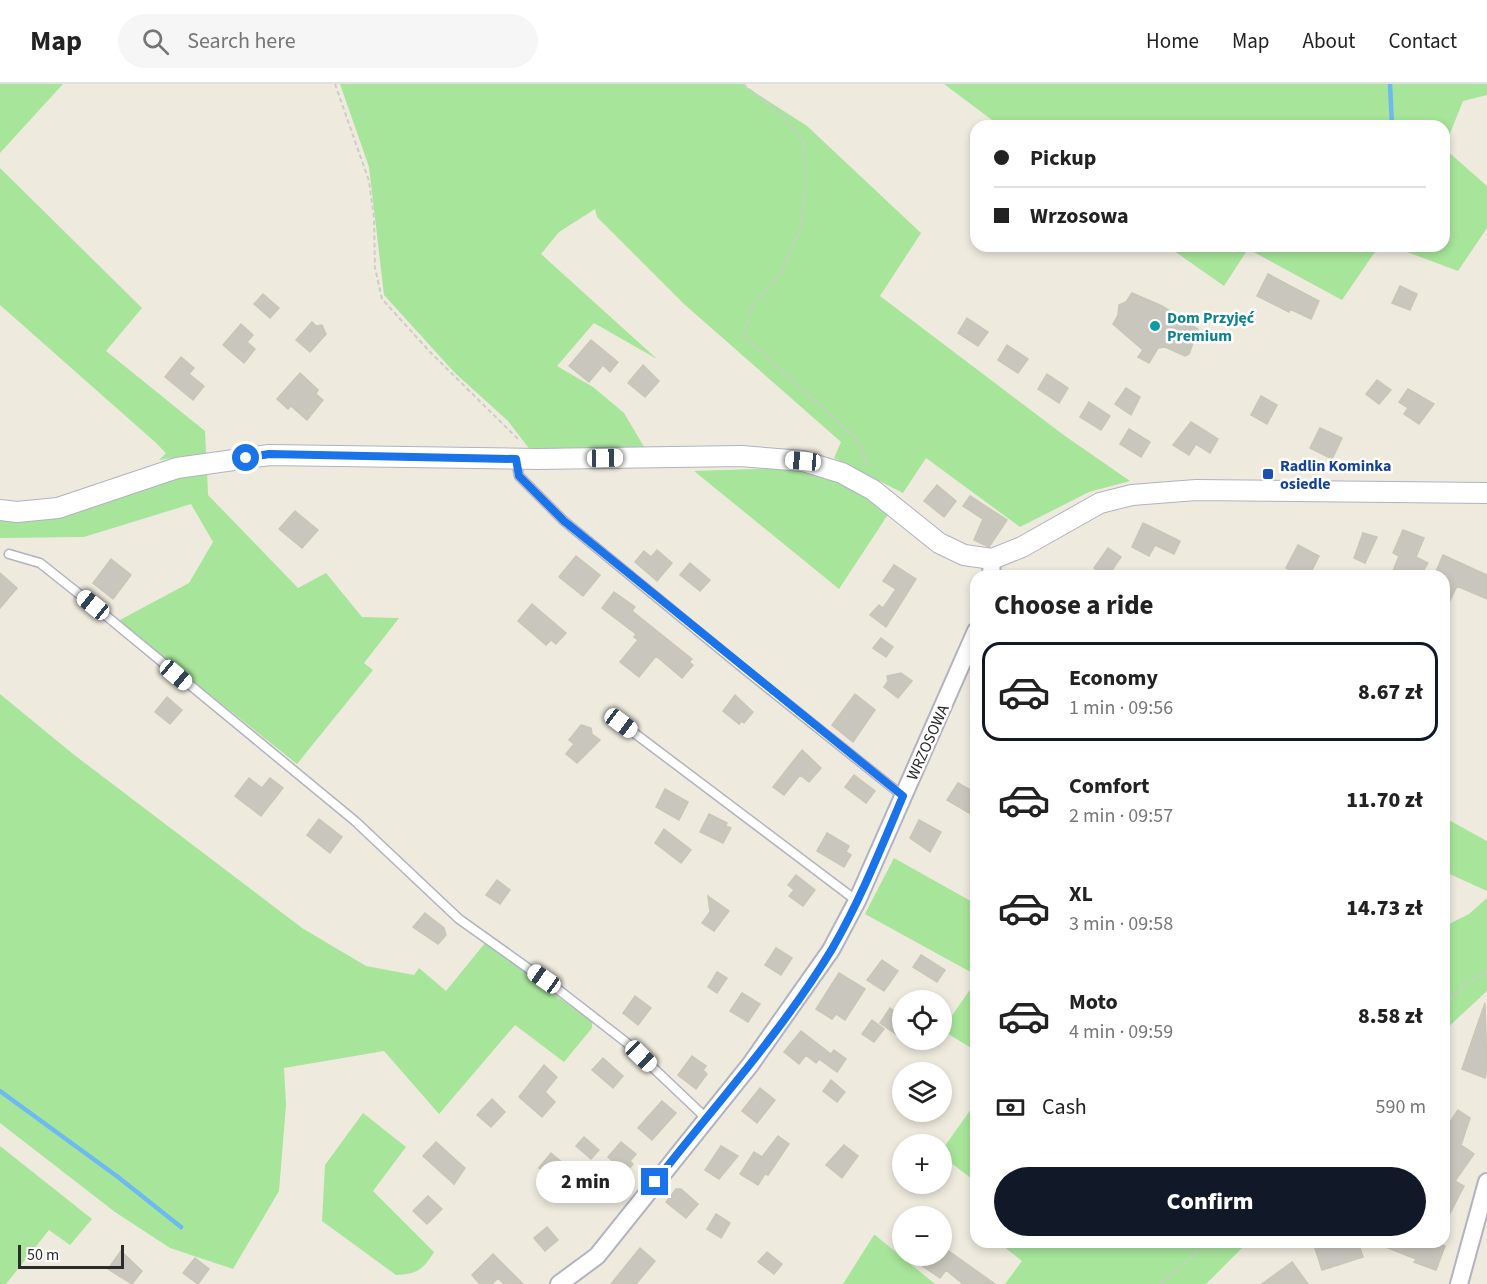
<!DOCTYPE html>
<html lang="en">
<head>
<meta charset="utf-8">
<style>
	:root { --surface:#fff; --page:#f6f6f6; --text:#222; --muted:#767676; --line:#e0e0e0; --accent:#111827 }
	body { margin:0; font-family:"Source Sans 3",sans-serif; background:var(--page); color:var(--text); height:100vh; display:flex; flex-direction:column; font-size:22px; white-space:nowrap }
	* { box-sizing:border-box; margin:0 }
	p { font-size:20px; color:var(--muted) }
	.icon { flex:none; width:33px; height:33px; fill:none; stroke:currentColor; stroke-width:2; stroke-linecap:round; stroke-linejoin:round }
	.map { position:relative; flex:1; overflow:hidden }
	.details { position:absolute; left:970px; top:486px; width:480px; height:678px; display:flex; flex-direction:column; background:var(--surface); border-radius:18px; box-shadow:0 3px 9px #0003 }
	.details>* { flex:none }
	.top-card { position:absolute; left:970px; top:36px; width:480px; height:132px; border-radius:18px; box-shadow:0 3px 9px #0003; display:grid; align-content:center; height:132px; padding:0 24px; background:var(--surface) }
	.buttons { position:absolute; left:892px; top:906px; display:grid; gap:12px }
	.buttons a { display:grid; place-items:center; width:60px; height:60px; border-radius:50%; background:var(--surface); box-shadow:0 3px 9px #0003; font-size:30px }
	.scale { position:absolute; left:18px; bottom:15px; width:106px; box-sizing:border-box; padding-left:6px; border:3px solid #2c2c2c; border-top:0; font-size:16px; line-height:21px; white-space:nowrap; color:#2c2c2c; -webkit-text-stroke:4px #fff; paint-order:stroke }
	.end { position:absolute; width:27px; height:27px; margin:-14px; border:8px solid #1a73e8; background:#fff; box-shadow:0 0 0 3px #fff }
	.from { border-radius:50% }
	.bubble { position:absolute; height:42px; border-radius:21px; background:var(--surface); box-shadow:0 3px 9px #0003; font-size:20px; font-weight:800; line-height:42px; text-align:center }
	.car { position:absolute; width:18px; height:36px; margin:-18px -9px; border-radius:8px; box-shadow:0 0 4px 2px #0007; background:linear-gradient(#fff 24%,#345 0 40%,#fff 0 76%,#345 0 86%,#fff 0) }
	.top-card b { display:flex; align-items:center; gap:21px; height:57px; font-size:22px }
	.top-card b+b { border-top:2px solid var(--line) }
	.top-card i { width:15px; height:15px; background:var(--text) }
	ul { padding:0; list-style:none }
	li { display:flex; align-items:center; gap:18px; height:99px; margin:0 12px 9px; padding:0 12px; border:3px solid transparent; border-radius:18px }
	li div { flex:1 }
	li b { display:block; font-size:22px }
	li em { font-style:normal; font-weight:800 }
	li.current { border-color:var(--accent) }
	li>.icon { width:54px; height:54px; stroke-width:1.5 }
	h2 { padding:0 24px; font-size:27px; line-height:72px }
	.pay { display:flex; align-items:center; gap:15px; height:66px; padding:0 24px; font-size:22px }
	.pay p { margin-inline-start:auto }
	.button { display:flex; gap:12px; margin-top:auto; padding:12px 24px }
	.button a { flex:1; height:69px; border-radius:36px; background:var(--accent); color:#fff; font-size:24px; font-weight:800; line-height:69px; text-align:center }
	header { display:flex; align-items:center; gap:36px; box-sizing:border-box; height:84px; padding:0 30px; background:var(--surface); border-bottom:2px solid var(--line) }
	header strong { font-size:28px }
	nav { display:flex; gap:33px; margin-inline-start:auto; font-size:21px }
	.search { width:420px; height:54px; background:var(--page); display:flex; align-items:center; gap:15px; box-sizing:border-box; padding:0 21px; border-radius:33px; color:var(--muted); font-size:22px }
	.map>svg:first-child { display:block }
</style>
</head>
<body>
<header>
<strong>Map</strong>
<div class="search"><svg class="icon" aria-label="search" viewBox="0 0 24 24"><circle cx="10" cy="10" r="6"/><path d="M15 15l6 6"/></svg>Search here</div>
<nav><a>Home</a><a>Map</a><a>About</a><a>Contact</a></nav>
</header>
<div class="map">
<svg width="1487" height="1200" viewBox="0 0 1487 1200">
	<rect width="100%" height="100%" fill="#eeeade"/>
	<path fill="#a7e59a" d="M0,0H63L0,69Z
		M340,0H742L807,42L921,149L880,212L1065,352L1130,397L1089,408L1020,443L926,374L903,409L834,374L841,358L684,220L597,133L595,125L559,148L541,170L657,275L594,239L557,282L593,303L624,329L650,373L537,375L508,337L455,289L384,211L369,83Z
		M944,0H1487V11L1463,17L1445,62L1444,42H1000Z
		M1445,65L1487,102V144L1458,187L1391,162H1444Z
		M0,84L142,224L106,267L205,347L206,369L159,376L166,369L155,358L0,221Z
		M1167,162H1379L1342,216L1248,165L1224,202Z
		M788,384L843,397L889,429L839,505L694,387Z
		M207,385L208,411L298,504L326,489L362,533L399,534L364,579L373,586L297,680L118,537L189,499L213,458L191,420L84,453L0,454V433C66,446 111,410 170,392C182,388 195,387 207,385Z
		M0,610L73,670L302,844L366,882L414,891L419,884L446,907L485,859L592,938V944L564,978L515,941L439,1030L384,967L284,984L286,1021L279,1107L233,1185L170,1164L115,1128L0,1039Z
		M1445,734L1487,757V807L1445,788Z
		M894,774L976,820V891L865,830Z
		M1487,814V907L1445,946V842L1469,830Z
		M976,897V967L942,946Z
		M976,1018V1098L942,1072V1066Z
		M363,1029L406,1063L373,1107L434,1168C423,1186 417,1190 396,1191L322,1137L325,1081Z
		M0,1062L92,1135L70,1161L49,1146L6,1200H0Z
		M874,1151H875L935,1200H843Z
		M998,1158H1248L1206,1200H1005L1022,1177Z"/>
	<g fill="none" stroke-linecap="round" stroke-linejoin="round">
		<path stroke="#6fb9f1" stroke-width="4.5" d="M1390,0L1392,42
			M0,1007L118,1093L181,1143"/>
	</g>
	<path fill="#c9c6bd" stroke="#c9c6b7" stroke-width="1.5" d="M1268,190L1319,217L1311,235L1290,225L1289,228L1257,212Z
		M1400,202L1417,210L1410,226L1392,219Z
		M1132,209L1162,222L1198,245L1189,270L1185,272L1165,263L1158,264L1149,279L1138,273L1143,266L1113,240L1118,231L1119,221L1126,218Z
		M263,210L279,224L270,234L254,220Z
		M967,234L988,248L978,262L958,249Z
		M312,238L316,242L322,241L326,250L310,268L296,256Z
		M241,240L253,251L247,258L255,265L244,279L223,261Z
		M591,256L618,278L610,288L603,281L589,298L569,282Z
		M1007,261L1028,275L1018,289L998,276Z
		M181,273L194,284L189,290L204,302L193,316L165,293Z
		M643,281L659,297L645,313L628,299Z
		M300,289L318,306L316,310L323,316L307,336L291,322L288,325L277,315Z
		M1047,290L1068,304L1059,319L1038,305Z
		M1377,296L1391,306L1379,320L1366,310Z
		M1126,304L1140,313L1131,331L1115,320Z
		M1408,305L1434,320L1419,340L1404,330L1408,324L1399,318Z
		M1261,312L1277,321L1267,340L1251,331Z
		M1089,318L1110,332L1101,346L1080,333Z
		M1191,338L1218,355L1210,369L1196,360L1189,371L1173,361Z
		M1320,344L1342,354L1332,375L1310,364Z
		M1129,345L1150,358L1141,373L1120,360Z
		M937,401L956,417L944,433L924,417Z
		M970,412L1007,436L989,463L974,456L983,435L963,422Z
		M295,427L318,446L302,464L279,445Z
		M1143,439L1180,457L1174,470L1155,461L1149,472L1132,463Z
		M1403,446L1424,454L1416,473L1428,479L1420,492H1391L1399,472L1393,469Z
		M1363,449L1377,453L1365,479L1354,474Z
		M1298,461L1319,472L1309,492H1302L1286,484Z
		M1108,464L1121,473L1108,492H1105L1094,484Z
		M657,466L672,479L657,497L635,478L644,467L651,473Z
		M1443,471L1487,491V515L1457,502L1444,529V492H1434Z
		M576,472L600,491L583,512L559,493Z
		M111,475L131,491L113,515L93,499Z
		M690,479L710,496L700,507L680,491Z
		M894,481L916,495L886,543L870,531L879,521L883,524L896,505L883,497Z
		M0,489L17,504L0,524Z
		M614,508L635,523L632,527L692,575L689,578L693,581L682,594L656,572L639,593L620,578L638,556L634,553L636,550L602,524Z
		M532,520L566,549L556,560L551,556L546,561L518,537Z
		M881,554L893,563L886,573L873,564Z
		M901,589L912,597L898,614L884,603L888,597L887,592Z
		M855,610L875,626L853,658L832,641Z
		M735,611L753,628L744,639L742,637L739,640L723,627Z
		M167,613L182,626L170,640L155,628Z
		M581,641L591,644L592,650L600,656L577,679L566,670L574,660L569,656Z
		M802,666L821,684L809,698L800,691L784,711L773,703Z
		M854,691L875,707L866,719L845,703Z
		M249,694L262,704L270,694L283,704L261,732L235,712Z
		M958,699L974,708L976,716L969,729L947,716Z
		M665,705L688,718L679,736L656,723Z
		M709,730L727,739L726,742L731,744L723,759L700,748Z
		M319,735L342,753L330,769L307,751Z
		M919,736L941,748L930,768L910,754Z
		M664,745L691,766L681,779L655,759Z
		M827,749L849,762L846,768L851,771L844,783L817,767Z
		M796,791L815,806L803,822L789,812L794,806L788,801Z
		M497,796L510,806L500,820L486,811Z
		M708,812L729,827L714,847L702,839L710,828Z
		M425,829L444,844L446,851L438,860L413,843Z
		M776,864L792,874L781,891L765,881Z
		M921,871L945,886L937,898L913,883Z
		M882,876L898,887L884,907L867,896Z
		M717,888L727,894L717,909L708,903Z
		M839,889L865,905L845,936L836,930L832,935L816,925Z
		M742,909L760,920L748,938L730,927Z
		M635,912L651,924L638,941L623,929Z
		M1485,919L1487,987L1485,994L1462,985Z
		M890,924L903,934V955L880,939Z
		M872,936L884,945L874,958L862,950Z
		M801,947L831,970L834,966L846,975L837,988L819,975L816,979L806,971L799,980L784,968Z
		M692,972L706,982L703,986L707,990L696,1005L678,991Z
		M603,974L623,992L613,1004L592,986Z
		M544,981L557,993L545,1008L555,1018L542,1033L519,1013Z
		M831,996L845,1008L837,1018L823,1007Z
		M760,1004L775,1016L757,1039L742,1027Z
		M492,1015L505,1028L491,1043L477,1031Z
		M662,1017L676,1029L652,1056L638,1044Z
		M1458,1026L1470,1034L1461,1061L1474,1070L1455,1097L1464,1102L1444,1141V1047Z
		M778,1052L789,1060L768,1091L765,1090L758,1101L740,1090L754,1068L762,1073Z
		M584,1053L599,1066L591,1075L576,1062Z
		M436,1058L465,1084L454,1100L423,1072Z
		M621,1058L636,1070L630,1077L633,1080L626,1088L608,1073Z
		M844,1061L858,1072L842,1094L826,1081Z
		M721,1062L738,1072L719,1095L705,1086Z
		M551,1069L570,1085L562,1095L559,1092L555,1097L539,1084Z
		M676,1105H681L698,1120L686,1134L666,1118Z
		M428,1112L442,1125L427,1140L413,1127Z
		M716,1130L730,1139L721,1154L707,1145Z
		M547,1143L558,1156L545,1167L534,1154Z
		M1313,1158H1358L1363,1173L1322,1186Z
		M1373,1158H1435L1445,1162L1436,1186L1414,1178L1416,1175Z
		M640,1164L655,1177L636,1200H611Z
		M942,1164L947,1166L995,1200H963L946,1186L940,1194L908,1172H942Z
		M121,1167L142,1187L132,1200L108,1185Z
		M767,1168L782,1180L774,1190L758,1178Z
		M493,1170L523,1200H504L498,1194L492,1200H480L472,1191Z
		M195,1174L209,1185L198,1200L183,1189Z
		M1292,1178L1308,1200H1262Z"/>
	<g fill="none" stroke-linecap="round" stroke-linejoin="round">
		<g stroke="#b2b2c0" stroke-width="11">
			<path id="service" d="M516,375L519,392L564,437L744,585L903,712
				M9,470L40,479L93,521L355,737L459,835L560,907L627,959L707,1035
				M621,639L857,817"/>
		</g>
		<g stroke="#b2b2c0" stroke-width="20">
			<path id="minor" d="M991,492L992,475
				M559,1200L597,1172L750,981L831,866L857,817L976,547
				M1459,1200L1487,1098"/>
		</g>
		<g stroke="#b2b2c0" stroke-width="22">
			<path id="tertiary" d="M0,426L17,428L58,424L177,384L269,371L537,375L741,372L803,377L842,389L873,406L939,459L964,471L992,475L1022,463L1100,419L1132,411L1196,406L1487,409"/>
		</g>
		<path stroke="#ccc" stroke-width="2" stroke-dasharray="4.5 3" stroke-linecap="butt" d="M335,0L369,97L374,134L375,184L382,215L430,268L520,357
			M743,0L782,32L804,57L806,100L800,147L782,187L752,223L743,251L858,356L869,385
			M1444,922L1465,900L1487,888
			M1161,1200L1208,1158"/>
		<use href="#service" stroke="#fff" stroke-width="8"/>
		<use href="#minor" stroke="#fff" stroke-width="16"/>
		<use href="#tertiary" stroke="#fff" stroke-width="20"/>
	</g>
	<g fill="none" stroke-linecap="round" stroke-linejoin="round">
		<path stroke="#1a73e8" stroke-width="8" d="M246,374L269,370L516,375L519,392L564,437L903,712C881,764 860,817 832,865C782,948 715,1021 655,1098"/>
	</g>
	<circle fill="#0f9aa8" stroke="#fff" stroke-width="2" cx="1155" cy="242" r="6"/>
	<rect fill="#1a4fb4" stroke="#fff" stroke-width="2" x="1262" y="384" width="12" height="12" rx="3"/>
	<g text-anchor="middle" stroke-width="5" stroke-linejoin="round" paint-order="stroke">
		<g font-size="16" font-weight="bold" fill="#0d838f" stroke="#fff" text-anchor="start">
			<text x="1167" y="239">Dom Przyjęć<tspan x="1167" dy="18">Premium</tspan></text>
		</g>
		<g font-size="16" font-weight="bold" fill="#164399" stroke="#fff" text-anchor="start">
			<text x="1280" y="387">Radlin Kominka<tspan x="1280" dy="18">osiedle</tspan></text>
		</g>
		<g font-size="16" fill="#2c2c2c" stroke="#fff">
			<text transform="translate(927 658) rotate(-66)" y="6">WRZOSOWA</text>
		</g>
	</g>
</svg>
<div class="buttons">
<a><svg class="icon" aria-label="locate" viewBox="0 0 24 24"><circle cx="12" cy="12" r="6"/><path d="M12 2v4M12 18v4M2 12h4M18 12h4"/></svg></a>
<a><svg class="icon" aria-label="layers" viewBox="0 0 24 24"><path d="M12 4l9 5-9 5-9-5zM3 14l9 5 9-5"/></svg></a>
<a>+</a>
<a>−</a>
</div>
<div class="scale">50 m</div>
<i class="end from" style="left:246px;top:374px"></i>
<i class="end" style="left:655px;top:1098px"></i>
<div class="bubble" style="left:536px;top:1077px;width:99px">2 min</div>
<i class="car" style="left:605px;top:374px;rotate:89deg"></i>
<i class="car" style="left:803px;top:377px;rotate:275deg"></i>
<i class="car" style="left:93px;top:521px;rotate:309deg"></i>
<i class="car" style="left:176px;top:591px;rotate:130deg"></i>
<i class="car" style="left:621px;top:639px;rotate:127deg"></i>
<i class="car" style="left:544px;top:895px;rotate:305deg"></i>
<i class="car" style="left:641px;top:972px;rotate:134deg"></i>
<div class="top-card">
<b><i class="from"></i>Pickup</b>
<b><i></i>Wrzosowa</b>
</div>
<section class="details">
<h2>Choose a ride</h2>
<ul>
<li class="current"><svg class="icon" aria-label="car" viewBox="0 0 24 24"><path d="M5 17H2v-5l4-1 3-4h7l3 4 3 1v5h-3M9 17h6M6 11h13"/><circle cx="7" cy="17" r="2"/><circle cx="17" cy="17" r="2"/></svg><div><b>Economy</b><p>1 min · 09:56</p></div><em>8.67 zł</em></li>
<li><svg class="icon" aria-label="car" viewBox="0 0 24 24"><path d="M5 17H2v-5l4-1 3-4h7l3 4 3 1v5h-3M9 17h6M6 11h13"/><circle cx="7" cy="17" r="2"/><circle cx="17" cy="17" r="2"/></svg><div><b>Comfort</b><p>2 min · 09:57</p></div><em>11.70 zł</em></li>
<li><svg class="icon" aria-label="car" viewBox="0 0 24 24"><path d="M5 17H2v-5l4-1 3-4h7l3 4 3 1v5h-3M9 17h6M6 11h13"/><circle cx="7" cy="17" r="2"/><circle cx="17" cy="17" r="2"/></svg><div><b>XL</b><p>3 min · 09:58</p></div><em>14.73 zł</em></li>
<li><svg class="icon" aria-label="car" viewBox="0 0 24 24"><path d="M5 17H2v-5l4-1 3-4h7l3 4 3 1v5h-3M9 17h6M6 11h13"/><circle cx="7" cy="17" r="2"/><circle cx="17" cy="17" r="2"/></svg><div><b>Moto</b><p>4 min · 09:59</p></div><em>8.58 zł</em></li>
</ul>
<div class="pay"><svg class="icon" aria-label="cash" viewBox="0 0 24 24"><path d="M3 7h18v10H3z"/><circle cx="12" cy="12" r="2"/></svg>Cash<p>590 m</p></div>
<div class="button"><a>Confirm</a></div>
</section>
</div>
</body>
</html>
